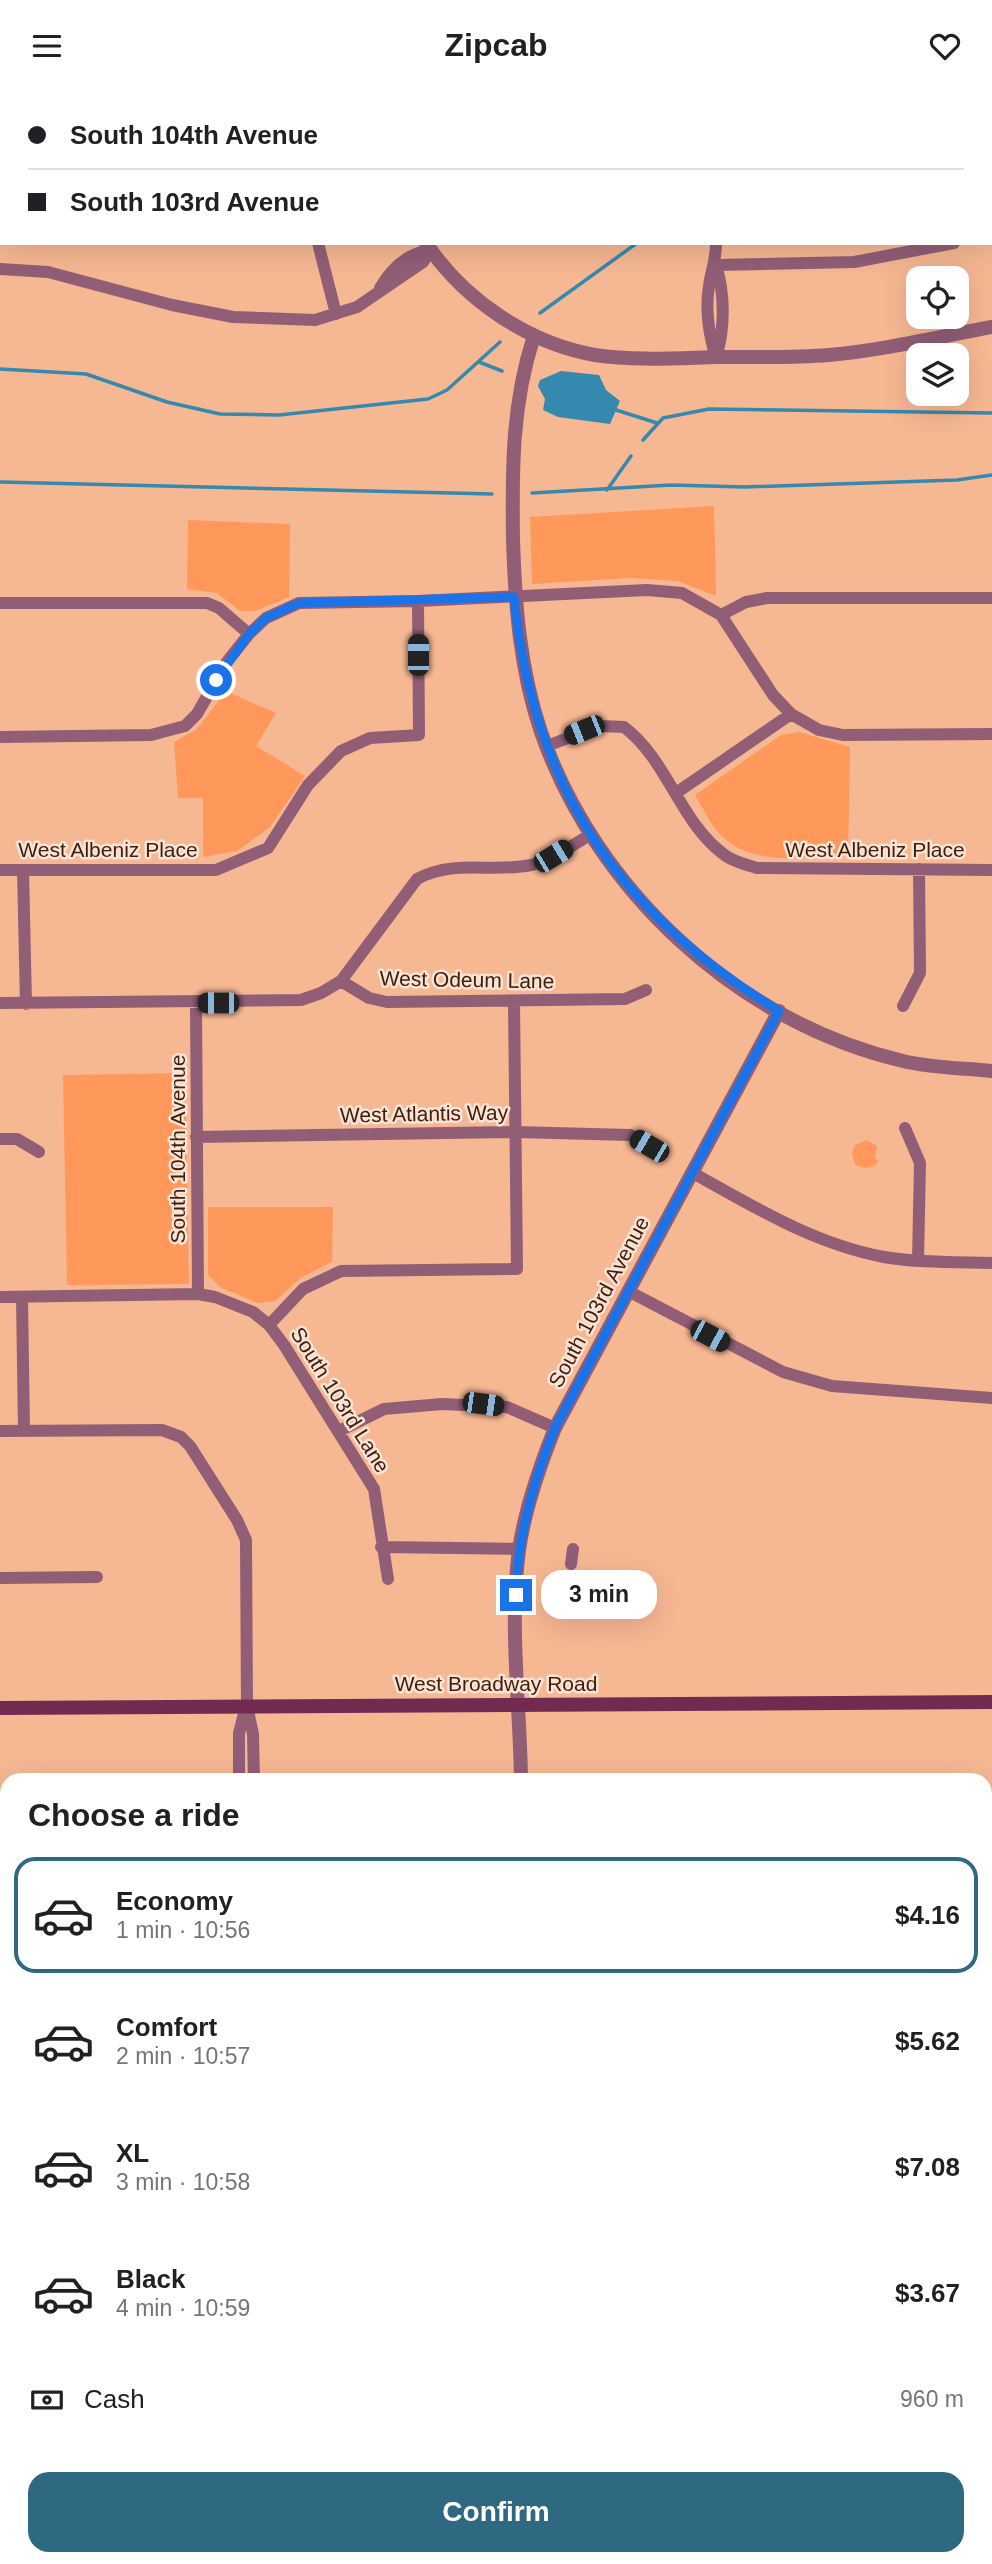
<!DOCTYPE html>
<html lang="en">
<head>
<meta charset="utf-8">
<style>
	:root { --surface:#fff; --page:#f6f6f6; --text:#202124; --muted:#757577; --line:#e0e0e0; --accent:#2f6881 }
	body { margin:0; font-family:Helvetica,sans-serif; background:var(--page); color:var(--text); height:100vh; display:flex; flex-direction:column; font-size:26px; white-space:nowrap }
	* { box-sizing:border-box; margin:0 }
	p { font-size:23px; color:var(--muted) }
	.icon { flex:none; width:38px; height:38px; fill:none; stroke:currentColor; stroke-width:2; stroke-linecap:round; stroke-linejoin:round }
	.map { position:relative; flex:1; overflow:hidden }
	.side { position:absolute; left:0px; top:1682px; width:992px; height:793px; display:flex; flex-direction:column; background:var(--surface); border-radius:21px 21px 0 0; box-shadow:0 7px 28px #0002 }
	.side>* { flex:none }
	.top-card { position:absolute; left:0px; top:0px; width:992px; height:154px; box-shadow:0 7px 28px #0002; display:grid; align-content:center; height:154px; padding:0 28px; background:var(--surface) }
	.buttons { position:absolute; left:906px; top:175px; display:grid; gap:14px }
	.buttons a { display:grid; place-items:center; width:63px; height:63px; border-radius:14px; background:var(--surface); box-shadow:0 7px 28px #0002; font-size:35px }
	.end { position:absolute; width:32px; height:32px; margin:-16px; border:9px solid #1a73e8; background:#fff; box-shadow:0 0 0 4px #fff }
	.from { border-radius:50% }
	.bubble { position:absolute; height:49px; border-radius:21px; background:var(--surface); box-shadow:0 7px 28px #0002; font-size:23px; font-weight:800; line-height:49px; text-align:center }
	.car { position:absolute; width:21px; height:42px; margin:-21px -10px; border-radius:9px; box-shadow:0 0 5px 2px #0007; background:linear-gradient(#222 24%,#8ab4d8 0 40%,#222 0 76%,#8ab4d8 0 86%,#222 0) }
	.top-card b { display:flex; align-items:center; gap:24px; height:66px; font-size:26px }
	.top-card b+b { border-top:2px solid var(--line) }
	.top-card i { width:18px; height:18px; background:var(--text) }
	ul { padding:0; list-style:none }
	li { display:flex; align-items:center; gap:21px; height:116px; margin:0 14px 10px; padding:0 14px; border:4px solid transparent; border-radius:21px }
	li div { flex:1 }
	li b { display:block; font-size:26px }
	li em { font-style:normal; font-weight:800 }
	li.current { border-color:var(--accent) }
	li>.icon { width:63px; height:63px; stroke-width:1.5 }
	h2 { padding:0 28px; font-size:32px; line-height:84px }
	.pay { display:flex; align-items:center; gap:18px; height:77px; padding:0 28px; font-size:26px }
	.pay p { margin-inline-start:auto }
	.cta { display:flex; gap:14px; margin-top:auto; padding:14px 28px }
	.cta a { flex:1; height:80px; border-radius:21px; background:var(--accent); color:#fff; font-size:28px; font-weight:800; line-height:80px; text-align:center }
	header { display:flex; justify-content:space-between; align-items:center; height:91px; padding:0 28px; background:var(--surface); font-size:32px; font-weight:800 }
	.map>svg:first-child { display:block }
</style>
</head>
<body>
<header><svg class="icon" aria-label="menu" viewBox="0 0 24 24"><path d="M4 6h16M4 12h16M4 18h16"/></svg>Zipcab<svg class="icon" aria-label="heart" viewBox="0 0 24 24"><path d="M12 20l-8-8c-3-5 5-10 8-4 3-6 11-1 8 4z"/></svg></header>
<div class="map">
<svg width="992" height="2473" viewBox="0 0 992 2473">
	<rect width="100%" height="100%" fill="#f6b793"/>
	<path fill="#fba676" d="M985,2434H992V2473H541V2468H985Z"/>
	<path fill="#ff985a" d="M714,415L716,505L678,490L629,487L532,493L530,426Z
		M188,429L290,433L289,506L255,520H240L217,502L187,498Z
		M226,600L276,622L256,655L305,685L270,736L237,760L203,766V707H178L174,651L197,638Z
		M799,641L850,656L848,765C806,766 749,777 718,741C709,731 702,716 695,704L781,644Z
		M185,982L189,1193L67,1194L63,984Z
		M867,1049L877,1055L875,1068L879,1069C874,1078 864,1079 855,1073L852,1063L855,1054Z
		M208,1116H333L332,1171L302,1186L275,1210L257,1212L220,1196L208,1184Z
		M985,2456H992V2473H908L909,2468H985Z"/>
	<path fill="#3589ae" d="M561,280L599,284L606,299L620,310L610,333L558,326L543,319L545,308L538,295L540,289Z"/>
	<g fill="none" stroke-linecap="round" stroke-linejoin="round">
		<path stroke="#3589ae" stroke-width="3.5" d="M693,2L694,0
			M540,222L637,152
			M479,271L502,280
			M0,278L86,283L167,311L220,323L279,324L428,308L447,299L500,251
			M613,318L657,332
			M643,349L663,327L709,318L992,322
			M0,391L492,403
			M607,399L631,365
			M532,402L671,394L745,396L957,389L992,384"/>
		<path stroke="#915e76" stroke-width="12" d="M129,2L130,0
			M990,5H992
			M0,37H2
			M990,146L992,145
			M318,152L336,223
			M716,152C716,170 711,180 709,195C705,218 709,245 716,266
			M716,174L854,171L954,152
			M716,175C725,202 725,239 716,266
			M0,178L48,181L172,214L233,226L315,229L357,216L423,171L431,159
			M380,197C391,178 408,162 431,159
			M0,512H207L219,517L249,543
			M721,524L746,511L767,507H992
			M0,646L151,644L185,635L197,623L226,572L249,543L266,527L299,512L418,510L647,499L682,502L721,524L773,604L791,623L819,639L843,644L992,643
			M547,655L599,635L624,636C668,669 681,734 726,765C735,771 747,774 757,777L992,779
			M676,702L791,623
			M0,779H216L268,757L308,694L341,660L370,647L419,644L418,510
			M23,779L26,913
			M341,890L369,907L387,911L625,908L646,899
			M0,912L301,909L321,902L341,890L417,788C454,768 491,782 531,774C552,770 572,754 590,744
			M196,912L198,1203
			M903,915L920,882L919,778
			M905,1037L920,1072L918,1169
			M196,1046L515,1041L630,1044L649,1055
			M0,1048H17L39,1061
			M693,1082C754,1116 814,1153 884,1166C919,1172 957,1171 992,1172
			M628,1200L783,1281L832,1295L992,1307
			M0,1206L198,1203L215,1206L253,1221L269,1234L284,1254L374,1398L388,1488
			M22,1206L24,1340
			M269,1234L303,1198L341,1180L517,1178L514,911
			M0,1340L162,1339L181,1346L190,1355L237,1429L246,1449L247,1615L253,1643L254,1689
			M339,1340L384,1318L442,1313L507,1316L555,1337
			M381,1456L519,1458
			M571,1473L573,1458
			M0,1487L97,1486
			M239,1689V1642L246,1615
			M985,1712H992
			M985,1843H992
			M985,1976H992
			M985,2105H992
			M985,2237H992
			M985,2369H992
			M0,2389H7
			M15,2468V2473
			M152,2468V2473
			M429,2473V2468"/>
		<path stroke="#915e76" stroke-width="14" d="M383,2V0
			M426,152C464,209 528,252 595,264C636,270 677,267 718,266C755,266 792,267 829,264C884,259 938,246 992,236
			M534,245C512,312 512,377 513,448C515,514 520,579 541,641C596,800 739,932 903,970C931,977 963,977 992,980
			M521,1689C520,1613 509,1535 519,1459C525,1417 539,1377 555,1337L779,920
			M530,2468V2473"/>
		<path stroke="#712a50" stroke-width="14" d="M0,1617L992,1611"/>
	</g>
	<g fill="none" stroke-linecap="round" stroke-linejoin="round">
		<path stroke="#1a73e8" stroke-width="9" d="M216,589L249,543L266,527L299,512L514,506C533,694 617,822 779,920L555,1337C533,1391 517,1446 516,1504"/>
	</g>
	<g text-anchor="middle" stroke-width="5" stroke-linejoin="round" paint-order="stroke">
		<g font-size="21" fill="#3d1f0d" stroke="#fae2d4">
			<text x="108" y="766">West Albeniz Place</text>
			<text x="875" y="766">West Albeniz Place</text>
			<text transform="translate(467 889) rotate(1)" y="7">West Odeum Lane</text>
			<text transform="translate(424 1023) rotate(-1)" y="7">West Atlantis Way</text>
			<text transform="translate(178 1058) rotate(-90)" y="7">South 104th Avenue</text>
			<text transform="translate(599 1211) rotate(-62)" y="7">South 103rd Avenue</text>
			<text transform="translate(340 1309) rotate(58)" y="7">South 103rd Lane</text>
			<text x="496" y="1600">West Broadway Road</text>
		</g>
	</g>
</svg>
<div class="buttons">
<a><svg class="icon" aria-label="locate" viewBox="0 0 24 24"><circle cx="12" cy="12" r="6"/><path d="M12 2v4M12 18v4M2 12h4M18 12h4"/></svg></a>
<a><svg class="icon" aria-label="layers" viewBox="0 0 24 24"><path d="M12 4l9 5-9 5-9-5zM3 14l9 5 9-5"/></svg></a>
</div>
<i class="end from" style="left:216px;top:589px"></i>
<i class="end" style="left:516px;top:1504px"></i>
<div class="bubble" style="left:541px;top:1479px;width:116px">3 min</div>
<i class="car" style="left:418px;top:564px;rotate:0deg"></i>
<i class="car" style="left:584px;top:639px;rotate:248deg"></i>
<i class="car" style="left:553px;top:765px;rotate:59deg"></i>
<i class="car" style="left:218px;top:912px;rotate:270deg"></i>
<i class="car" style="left:649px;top:1055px;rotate:300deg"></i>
<i class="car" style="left:710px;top:1245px;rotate:118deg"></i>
<i class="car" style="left:483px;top:1313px;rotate:98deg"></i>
<div class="top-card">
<b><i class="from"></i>South 104th Avenue</b>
<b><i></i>South 103rd Avenue</b>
</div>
<section class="side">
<h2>Choose a ride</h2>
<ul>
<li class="current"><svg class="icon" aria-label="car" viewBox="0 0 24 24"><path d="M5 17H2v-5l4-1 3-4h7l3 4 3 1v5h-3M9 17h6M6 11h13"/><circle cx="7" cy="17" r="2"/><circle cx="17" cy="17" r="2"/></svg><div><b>Economy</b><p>1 min · 10:56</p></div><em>$4.16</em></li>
<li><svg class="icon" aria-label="car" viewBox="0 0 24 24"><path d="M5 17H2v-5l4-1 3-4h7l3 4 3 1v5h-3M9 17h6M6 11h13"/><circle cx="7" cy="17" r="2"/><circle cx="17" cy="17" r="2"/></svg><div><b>Comfort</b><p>2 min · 10:57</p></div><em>$5.62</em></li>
<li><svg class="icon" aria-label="car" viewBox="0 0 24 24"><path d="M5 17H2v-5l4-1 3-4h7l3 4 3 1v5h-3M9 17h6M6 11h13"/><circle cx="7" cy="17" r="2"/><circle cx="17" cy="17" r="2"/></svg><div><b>XL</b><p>3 min · 10:58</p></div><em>$7.08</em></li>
<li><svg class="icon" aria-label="car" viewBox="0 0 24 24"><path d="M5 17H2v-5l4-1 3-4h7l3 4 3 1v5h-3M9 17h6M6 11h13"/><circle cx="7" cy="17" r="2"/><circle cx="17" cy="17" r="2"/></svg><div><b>Black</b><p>4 min · 10:59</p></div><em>$3.67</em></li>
</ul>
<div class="pay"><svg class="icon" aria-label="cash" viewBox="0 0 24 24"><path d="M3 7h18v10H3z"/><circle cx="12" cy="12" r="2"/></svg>Cash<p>960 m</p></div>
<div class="cta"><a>Confirm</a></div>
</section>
</div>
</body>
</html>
